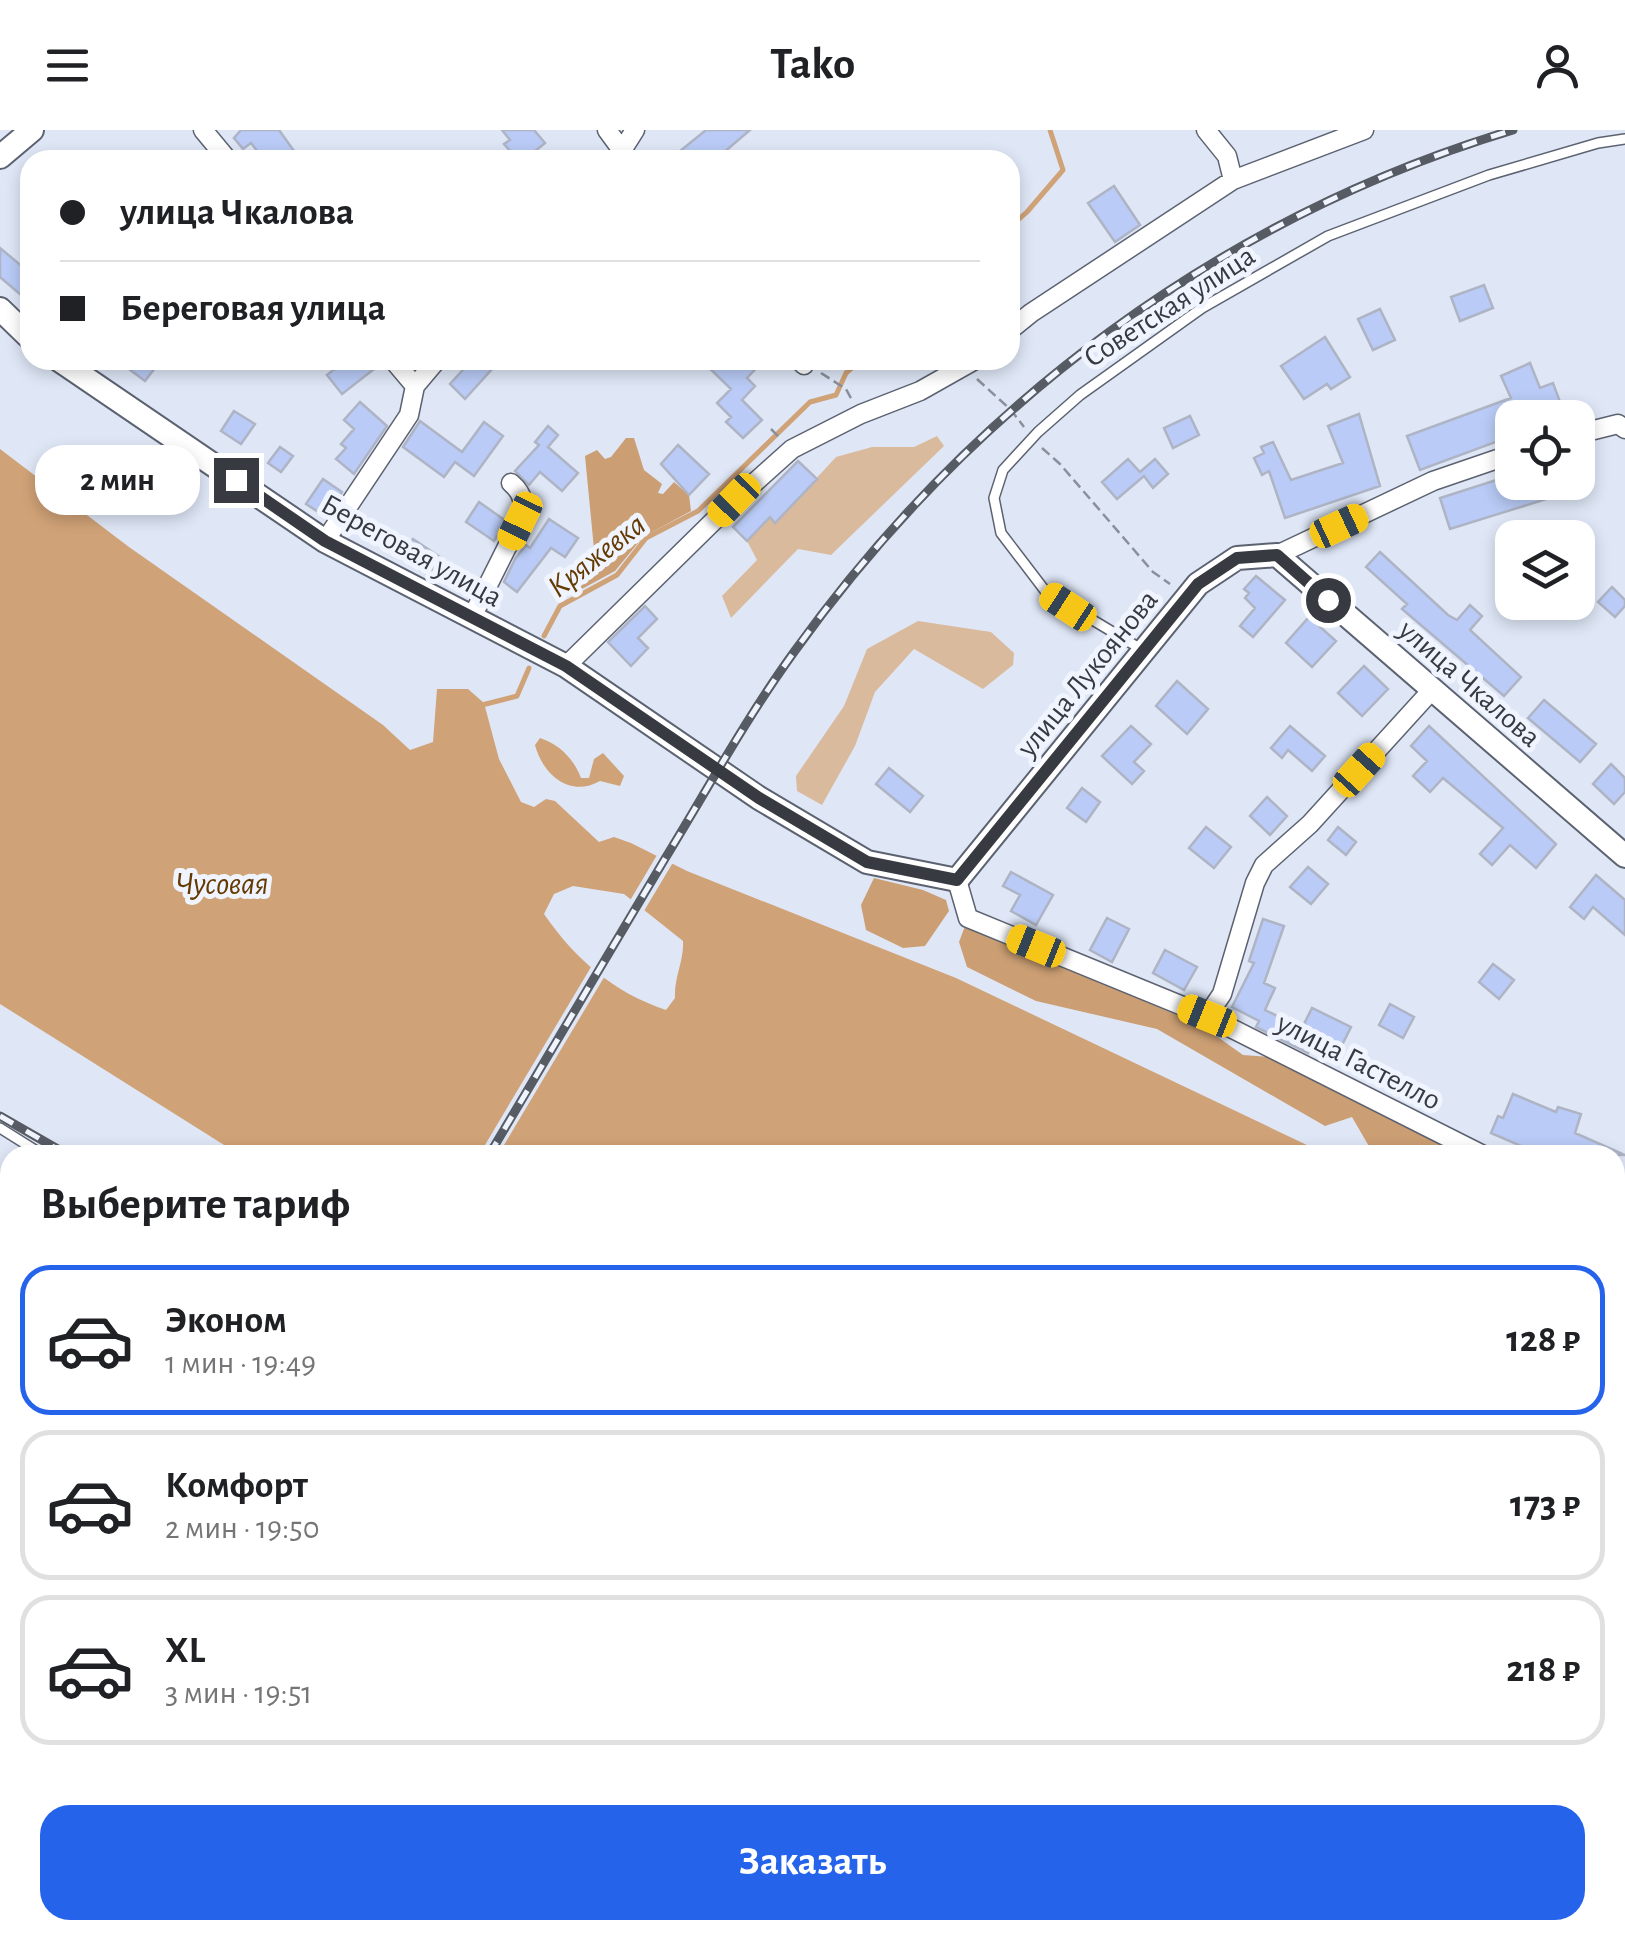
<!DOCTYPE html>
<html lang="ru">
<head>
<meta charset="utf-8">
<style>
	:root { --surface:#fff; --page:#f6f6f6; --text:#202124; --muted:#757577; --line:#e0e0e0; --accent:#2563eb }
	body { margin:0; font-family:"Alegreya Sans",sans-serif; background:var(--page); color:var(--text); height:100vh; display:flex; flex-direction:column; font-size:38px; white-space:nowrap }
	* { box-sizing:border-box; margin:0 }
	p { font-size:32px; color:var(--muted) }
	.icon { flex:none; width:55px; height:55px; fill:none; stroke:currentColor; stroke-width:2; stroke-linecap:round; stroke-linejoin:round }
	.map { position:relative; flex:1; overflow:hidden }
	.details { position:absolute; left:0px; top:1015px; width:1625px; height:795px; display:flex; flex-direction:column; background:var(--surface); border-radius:30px 30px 0 0; box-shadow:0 5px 15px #0003 }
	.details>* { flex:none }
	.banner { position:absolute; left:20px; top:20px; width:1000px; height:220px; border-radius:30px; box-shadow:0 5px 15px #0003; display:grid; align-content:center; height:220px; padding:0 40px; background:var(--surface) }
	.buttons { position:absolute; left:1495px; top:270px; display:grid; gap:20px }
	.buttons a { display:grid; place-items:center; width:100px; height:100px; border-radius:20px; background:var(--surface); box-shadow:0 5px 15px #0003; font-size:50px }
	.end { position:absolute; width:45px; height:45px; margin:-22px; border:12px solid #373a41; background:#fff; box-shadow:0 0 0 5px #fff }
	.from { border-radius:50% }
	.bubble { position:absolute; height:70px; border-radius:30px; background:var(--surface); box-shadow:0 5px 15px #0003; font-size:32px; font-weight:700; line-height:70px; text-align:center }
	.car { position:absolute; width:30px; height:60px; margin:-30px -15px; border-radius:12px; box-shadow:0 0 8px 2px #0007; background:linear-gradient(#f5c518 24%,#345 0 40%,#f5c518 0 76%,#345 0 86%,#f5c518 0) }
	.banner b { display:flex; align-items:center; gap:35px; height:95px; font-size:38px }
	.banner b+b { border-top:2px solid var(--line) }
	.banner i { width:25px; height:25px; background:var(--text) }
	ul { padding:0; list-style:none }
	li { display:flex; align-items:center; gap:30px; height:150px; margin:0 20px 15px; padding:0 20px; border:5px solid var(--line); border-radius:30px }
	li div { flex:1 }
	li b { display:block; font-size:38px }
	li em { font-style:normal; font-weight:700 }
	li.selected { border-color:var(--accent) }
	li>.icon { width:90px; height:90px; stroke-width:1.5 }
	h2 { padding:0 40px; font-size:45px; line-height:120px }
	.cta { display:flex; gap:20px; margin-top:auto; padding:20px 40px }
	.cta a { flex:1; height:115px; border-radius:30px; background:var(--accent); color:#fff; font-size:40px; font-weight:700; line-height:115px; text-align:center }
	header { display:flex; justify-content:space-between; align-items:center; height:130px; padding:0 40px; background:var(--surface); font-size:45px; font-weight:700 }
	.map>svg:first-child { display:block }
</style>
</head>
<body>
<header><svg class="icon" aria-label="menu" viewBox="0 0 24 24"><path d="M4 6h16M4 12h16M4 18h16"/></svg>Tako<svg class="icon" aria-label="person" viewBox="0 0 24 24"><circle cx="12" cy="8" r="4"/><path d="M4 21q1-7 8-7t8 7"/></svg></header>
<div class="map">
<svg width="1625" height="1810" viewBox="0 0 1625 1810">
	<rect width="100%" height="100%" fill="#dfe7f7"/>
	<path fill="#daba9d" d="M937,306L944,316L831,425L798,419L731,488L722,466L757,430L747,411L770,387L776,392L836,327L872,317H914Z
		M918,491L991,502L1014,523L1013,535L983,559L914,519L875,562L855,616L822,675L797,661L796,646L844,576L867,519Z
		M1436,1800H1527L1546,1810H1448Z"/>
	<path fill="#cb9e73" d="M626,308H634L644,340L662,354L658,363L663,364L674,352L689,365L691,381L643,407L615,441L571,465L564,463L594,419L585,326L597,320L605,329L611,327Z
		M874,748L923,760L946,770L949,781L925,816L903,818L866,800L861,775Z
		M965,796L1201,895L1243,925L1270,927L1467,1025H1374L1352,987L1325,996L1157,899L1036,871L967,837L959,812Z
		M0,1497L10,1505V1590L0,1596Z"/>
	<path fill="#d0a277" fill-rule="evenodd" d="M0,319L129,417L383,595L410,620L433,612L437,559H468L484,573L499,629L521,672L534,677L546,669L555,671L599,712L614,707L631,713L687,741L956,848L1328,1025H240L0,874ZM573,756L624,764L683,811C684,832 674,846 675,868L666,880C613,862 576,830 544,784L554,764Z
		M540,608C559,614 574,629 581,648H589L594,629L603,623L624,646L620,656L600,651C570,668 543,645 535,615Z
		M1615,1185L1625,1192V1810H1546L1527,1800H1615Z"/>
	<path fill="#dfe7f7" d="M660,720L675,729L641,786L628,774Z
		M594,832L606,844L498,1025H479Z"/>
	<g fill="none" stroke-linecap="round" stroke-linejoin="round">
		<path stroke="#d0a277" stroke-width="5" d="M1010,97L1027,82L1063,40L1050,0
			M544,506L560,476L617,445L646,408L698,381L810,272L836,265L846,243L861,230
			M482,575L517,566L529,538"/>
	</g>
	<path fill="#b9cbf6" stroke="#aeb4c4" stroke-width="2.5" d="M241,0H279L294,21L282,30H264L251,13L243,19L234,8Z
		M502,0H534L545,13L524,30H518L504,14L510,10Z
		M706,0H750L715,30H669Z
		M1114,56L1140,95L1115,112L1088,73Z
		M0,118L30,143V154L21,165L0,147Z
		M1484,155L1493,178L1460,191L1451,167Z
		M1380,179L1395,210L1373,220L1358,189Z
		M1325,207L1350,247L1331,259L1327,254L1304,269L1281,236Z
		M117,230H161L145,251Z
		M346,230H367L374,239L342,264L327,245Z
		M472,230H482L492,239L465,269L450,254Z
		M701,230H764L747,248L755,256L742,270L762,290L743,308L726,292L731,287L717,273L731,259Z
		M1530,233L1540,258L1553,253L1566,288H1512V306L1420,340L1407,306L1511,268L1501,246Z
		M360,272L387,296L354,344L336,329L346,318L341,314L354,299L344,290Z
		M234,281L255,294L241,314L221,301Z
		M1359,284L1380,356L1285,388L1269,341L1262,345L1254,328L1264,323L1261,317L1273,312L1291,350L1343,333L1328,296Z
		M1190,286L1199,305L1173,318L1164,298Z
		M420,291L462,322L484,292L503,306L474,346L455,332L444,347L403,317Z
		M548,296L558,305L548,317L578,343L562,361L540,342L529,355L515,341L539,315L535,312Z
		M678,315L709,344L689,365L661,334Z
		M280,317L293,326L281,342L268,333Z
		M1128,329L1140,342L1155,329L1168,344L1153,358L1144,346L1117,369L1102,352Z
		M798,331L817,349L775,393L770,387L747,411L733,397Z
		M1512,345V352H1552L1556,366L1450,399L1440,368Z
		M323,349L342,362L326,387L306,374Z
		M479,372L506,391L494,411L466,392Z
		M549,389L578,408L565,427L551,418L517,462L504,452L515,429L526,415L530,418Z
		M413,409L440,427L428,445L401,427Z
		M1380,422L1448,485L1457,490L1470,475L1482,486L1470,500L1521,547L1504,566L1402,479L1407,474L1366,437Z
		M1256,446L1285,470L1253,507L1240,496L1255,478L1245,468L1249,463L1244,459Z
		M1612,457L1625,470V476L1615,487L1598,472Z
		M645,476L657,489L638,508L648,518L631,536L608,512Z
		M1309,487L1336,511L1312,537L1286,513Z
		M1364,536L1388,559L1362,586L1338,563Z
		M1177,551L1208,579L1187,604L1156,576Z
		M1544,570L1596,614L1580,632L1528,588Z
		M1131,596L1151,614L1134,632L1144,641L1132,654L1102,626Z
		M1290,596L1325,626L1312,641L1288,620L1282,628L1271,618Z
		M1429,596L1556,714L1536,738L1510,715L1492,735L1480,724L1503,698L1443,648L1430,662L1413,646L1427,631L1411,616Z
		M1611,634L1625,648V662L1614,674L1593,654Z
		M889,638L923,666L910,682L876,654Z
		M1082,658L1100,672L1086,692L1067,678Z
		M1267,667L1287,686L1270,705L1250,686Z
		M1206,697L1231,717L1214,738L1189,718Z
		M1338,697L1356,712L1346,725L1328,710Z
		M1308,737L1328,754L1311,774L1290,757Z
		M1011,742L1053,765L1036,795L1011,781L1020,765L1003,756Z
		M1596,745L1625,770V805L1593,777L1584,789L1570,777Z
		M1107,788L1129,799L1112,832L1090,820Z
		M1263,789L1284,796L1264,853L1275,858L1265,880L1302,898L1312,878L1351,897L1340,919L1315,907L1308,923L1256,897L1259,891L1232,877L1254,833L1249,831Z
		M1165,820L1197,837L1184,860L1153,843Z
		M1493,834L1514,850L1499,869L1479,852Z
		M1390,874L1414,887L1403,908L1379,895Z
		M1513,964L1556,982L1558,977L1581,984L1575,1003L1625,1025H1542L1491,1003L1498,986L1503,988Z"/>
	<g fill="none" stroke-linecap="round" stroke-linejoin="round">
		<g stroke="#5c6270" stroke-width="12">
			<path id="service" d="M1141,519L1046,462L1001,403L994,368L1003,340L1038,302L1080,265L1202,178L1328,106L1489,45L1598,13L1625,9
				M0,998L43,1025
				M671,1810L673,1800"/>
		</g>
		<g stroke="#5c6270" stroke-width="21">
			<path id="minor" d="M203,0L228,30
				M607,0L629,30
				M1206,0L1227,26L1233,50
				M622,30L623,19L635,0
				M1010,200L1031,183L1233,50L1364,0
				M393,230L415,256
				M799,230L804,235
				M1578,304L1618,294L1625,299
				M325,411L409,285L415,256L437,230
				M1277,425L1433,351L1512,324
				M472,487L520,391C524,374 525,365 511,353
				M566,536L735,370L792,319L861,284L920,261L975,230
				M957,750L968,788L1207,886L1483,1025
				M1207,886L1222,864L1255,753L1264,735L1310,694L1431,561
				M1615,1089L1625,1093
				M0,1359L10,1350
				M0,1478L10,1488
				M230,1800L234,1810
				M971,1800L1015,1810
				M35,1810L42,1800
				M406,1810L408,1800
				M1185,1810L1187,1800"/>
		</g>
		<g stroke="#5c6270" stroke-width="26">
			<path id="tertiary" d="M0,27L32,0
				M0,179L30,208
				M59,230L325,411L566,536L759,668L867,732L957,750L1198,454L1237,428L1277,425L1625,726"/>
		</g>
		<path stroke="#8a909b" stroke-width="2.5" stroke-dasharray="10 5" stroke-linecap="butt" d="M821,243L846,259L852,270
			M977,249L1011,280L1024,297
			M771,299L780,308
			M1042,318L1060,334L1153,442L1170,454
			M639,1810L646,1800"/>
		<use href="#service" stroke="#fff" stroke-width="9"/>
		<use href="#minor" stroke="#fff" stroke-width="18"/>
		<use href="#tertiary" stroke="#fff" stroke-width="22"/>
		<g stroke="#575b63" stroke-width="9">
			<path id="rail" d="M0,986L68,1025
				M489,1025C548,926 607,826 666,727C708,658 747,587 794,522C971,275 1220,88 1513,0
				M0,1635L10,1627
				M1418,1800L1431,1810"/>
		</g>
		<use href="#rail" stroke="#eff4fe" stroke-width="5" stroke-dasharray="15" stroke-linecap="butt"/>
	</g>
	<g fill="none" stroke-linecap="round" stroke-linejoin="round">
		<path stroke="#373a41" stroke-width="12" d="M236,350L325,411L566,536L759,668L867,732L957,750L1198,454L1237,428L1277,425L1328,470"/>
	</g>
	<g text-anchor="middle" stroke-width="10" stroke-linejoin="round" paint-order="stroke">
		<g font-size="30" fill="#373a41" stroke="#eff4fe">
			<text transform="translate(1169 176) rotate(-33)" y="10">Советская улица</text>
			<text transform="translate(412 420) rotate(29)" y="10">Береговая улица</text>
			<text transform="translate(1087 543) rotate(-51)" y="10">улица Лукоянова</text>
			<text transform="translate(1470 553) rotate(41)" y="10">улица Чкалова</text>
			<text transform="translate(1359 931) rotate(27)" y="10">улица Гастелло</text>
		</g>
		<g font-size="32" font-style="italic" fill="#653a02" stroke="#eff4fe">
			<text transform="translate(596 425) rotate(-38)" y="11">Кряжевка</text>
			<text x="222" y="764">Чусовая</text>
		</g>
	</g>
</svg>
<div class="buttons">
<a><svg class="icon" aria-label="locate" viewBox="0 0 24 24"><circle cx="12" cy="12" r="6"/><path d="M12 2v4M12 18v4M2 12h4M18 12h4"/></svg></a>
<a><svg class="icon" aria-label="layers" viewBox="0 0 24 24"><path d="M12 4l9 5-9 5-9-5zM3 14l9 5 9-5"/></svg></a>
</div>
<i class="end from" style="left:1328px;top:470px"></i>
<i class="end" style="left:236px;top:350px"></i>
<div class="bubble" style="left:35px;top:315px;width:165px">2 мин</div>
<i class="car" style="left:734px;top:370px;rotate:224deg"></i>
<i class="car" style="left:520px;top:391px;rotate:206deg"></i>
<i class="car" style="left:1339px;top:396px;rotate:65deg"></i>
<i class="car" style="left:1068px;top:477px;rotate:303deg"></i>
<i class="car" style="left:1359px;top:640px;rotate:42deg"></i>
<i class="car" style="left:1036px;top:816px;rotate:292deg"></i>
<i class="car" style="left:1207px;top:886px;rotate:292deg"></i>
<div class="banner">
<b><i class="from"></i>улица Чкалова</b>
<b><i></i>Береговая улица</b>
</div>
<section class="details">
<h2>Выберите тариф</h2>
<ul>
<li class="selected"><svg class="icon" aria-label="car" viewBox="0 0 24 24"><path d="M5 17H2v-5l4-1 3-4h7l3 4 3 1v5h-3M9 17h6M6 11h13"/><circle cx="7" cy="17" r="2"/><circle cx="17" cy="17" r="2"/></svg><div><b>Эконом</b><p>1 мин · 19:49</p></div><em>128 ₽</em></li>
<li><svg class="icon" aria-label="car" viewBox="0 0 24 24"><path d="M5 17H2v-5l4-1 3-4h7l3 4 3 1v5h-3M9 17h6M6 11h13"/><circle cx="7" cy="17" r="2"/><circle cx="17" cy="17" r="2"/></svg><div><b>Комфорт</b><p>2 мин · 19:50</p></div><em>173 ₽</em></li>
<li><svg class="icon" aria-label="car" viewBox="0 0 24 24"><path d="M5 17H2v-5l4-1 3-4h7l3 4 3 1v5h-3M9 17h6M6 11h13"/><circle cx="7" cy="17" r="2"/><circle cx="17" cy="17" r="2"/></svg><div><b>XL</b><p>3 мин · 19:51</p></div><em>218 ₽</em></li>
</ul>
<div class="cta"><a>Заказать</a></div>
</section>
</div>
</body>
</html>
